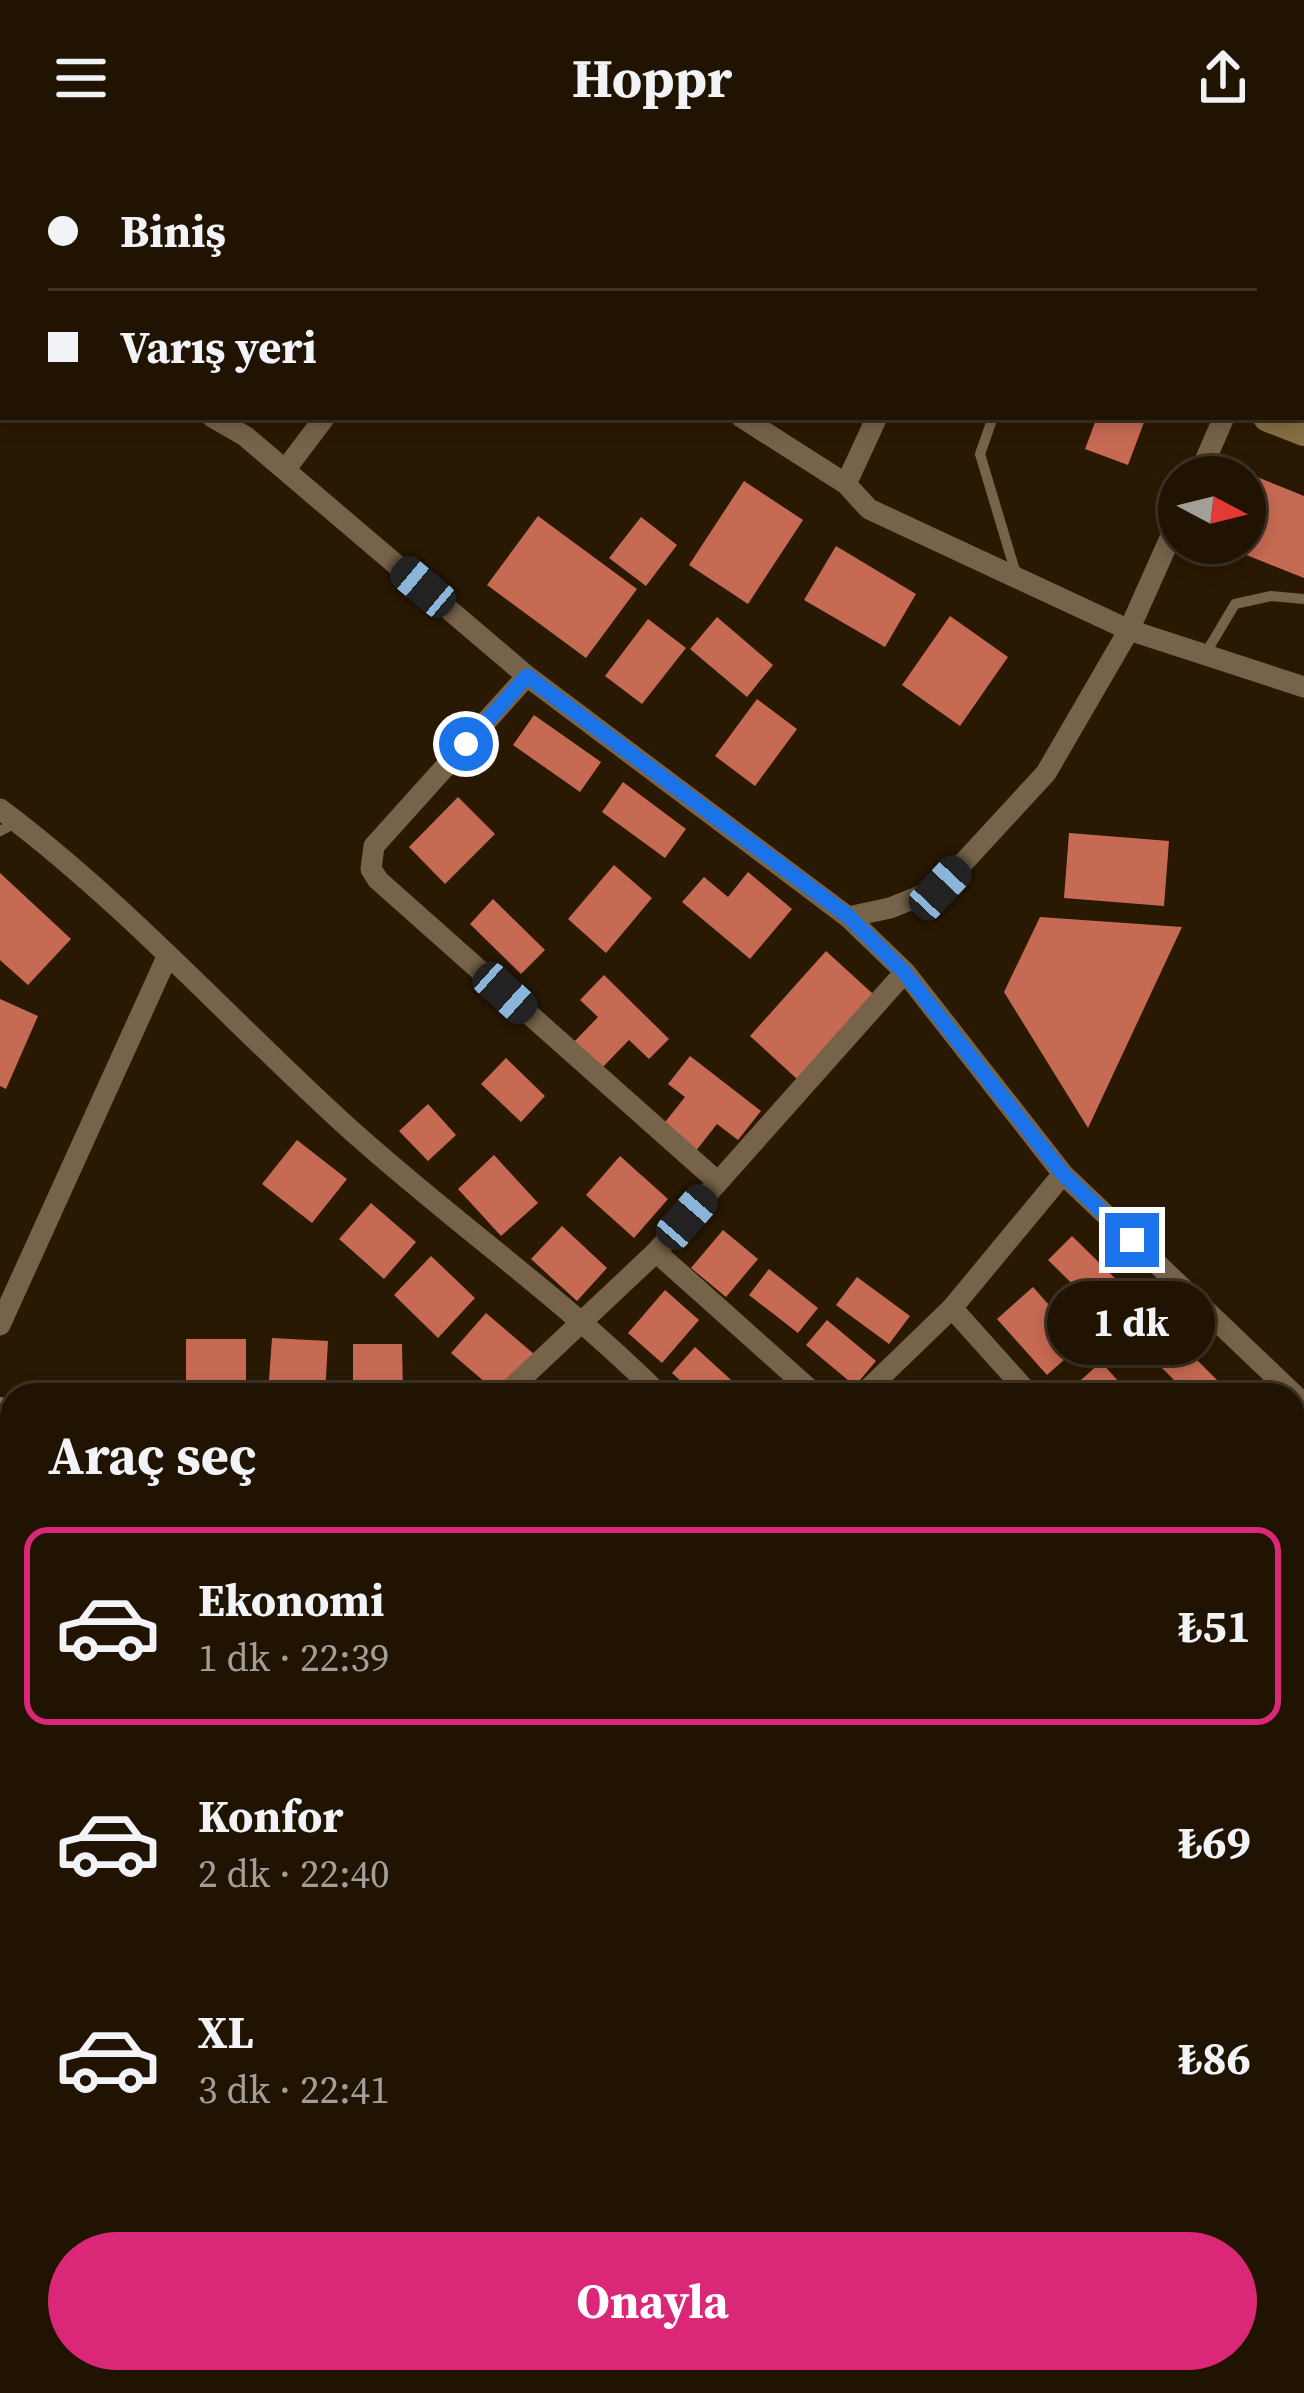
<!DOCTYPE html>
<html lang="tr">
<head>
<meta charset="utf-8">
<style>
	:root { --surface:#201302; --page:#281c0c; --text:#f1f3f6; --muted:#a29e99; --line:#3d3224; --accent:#db2777 }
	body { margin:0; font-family:"Source Serif 4",serif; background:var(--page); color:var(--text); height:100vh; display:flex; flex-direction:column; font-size:45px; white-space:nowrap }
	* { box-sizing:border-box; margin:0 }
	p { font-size:39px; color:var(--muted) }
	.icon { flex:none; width:66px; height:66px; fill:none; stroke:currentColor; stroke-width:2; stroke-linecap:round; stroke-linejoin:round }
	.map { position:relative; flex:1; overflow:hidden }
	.sheet { position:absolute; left:0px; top:1227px; width:1305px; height:1011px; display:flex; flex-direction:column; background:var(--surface); border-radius:36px 36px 0 0; box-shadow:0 6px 18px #0003,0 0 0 3px var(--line) }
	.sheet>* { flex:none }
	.guide { position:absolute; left:0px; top:0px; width:1305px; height:264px; box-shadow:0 6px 18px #0003,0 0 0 3px var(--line); display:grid; align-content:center; height:264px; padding:0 48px; background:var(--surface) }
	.needle { width:78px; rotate:97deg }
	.controls { position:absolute; left:1158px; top:300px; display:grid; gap:24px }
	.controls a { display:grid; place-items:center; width:108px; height:108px; border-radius:50%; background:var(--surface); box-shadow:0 6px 18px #0003,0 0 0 3px var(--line); font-size:60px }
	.end { position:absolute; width:54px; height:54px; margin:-27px; border:15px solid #1a73e8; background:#fff; box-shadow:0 0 0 6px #fff }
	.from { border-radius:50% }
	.bubble { position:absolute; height:84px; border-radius:42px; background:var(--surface); box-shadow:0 6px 18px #0003,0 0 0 3px var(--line); font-size:39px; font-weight:700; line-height:84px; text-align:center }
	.car { position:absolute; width:36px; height:72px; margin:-36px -18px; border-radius:15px; box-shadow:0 0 9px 3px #0007; background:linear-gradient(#222 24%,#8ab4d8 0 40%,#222 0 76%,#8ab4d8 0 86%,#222 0) }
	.guide b { display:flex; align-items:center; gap:42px; height:114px; font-size:45px }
	.guide b+b { border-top:3px solid var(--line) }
	.guide i { width:30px; height:30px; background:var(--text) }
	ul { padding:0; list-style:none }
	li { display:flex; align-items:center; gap:36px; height:198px; margin:0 24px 18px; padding:0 24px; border:6px solid transparent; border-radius:24px }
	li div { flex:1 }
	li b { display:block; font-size:45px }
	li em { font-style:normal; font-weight:700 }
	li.on { border-color:var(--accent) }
	li>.icon { width:108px; height:108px; stroke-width:1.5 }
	h2 { padding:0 48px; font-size:54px; line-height:144px }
	.cta { display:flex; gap:24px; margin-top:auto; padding:24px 48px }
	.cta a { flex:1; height:138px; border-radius:72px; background:var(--accent); color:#fff; font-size:48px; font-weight:700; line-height:138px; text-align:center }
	header { display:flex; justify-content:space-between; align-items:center; height:156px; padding:0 48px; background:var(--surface); font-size:54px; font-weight:700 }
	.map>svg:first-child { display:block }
</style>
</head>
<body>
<header><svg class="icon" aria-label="menu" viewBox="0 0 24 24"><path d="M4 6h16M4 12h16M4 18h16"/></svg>Hoppr<svg class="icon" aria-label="share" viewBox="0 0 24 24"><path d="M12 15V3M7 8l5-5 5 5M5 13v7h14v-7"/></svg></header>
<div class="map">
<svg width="1304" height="2237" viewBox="0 0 1304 2237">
	<rect width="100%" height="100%" fill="#2a1902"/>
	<path fill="#c76a53" d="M1097,261H1146L1128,309L1085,293Z
		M1252,319L1304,340V422L1216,387H1245V337Z
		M744,325L803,364L748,448L689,409Z
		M538,360L637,433L586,502L487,429Z
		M641,361L677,389L646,430L609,402Z
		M836,390L916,438L885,491L804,444Z
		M950,460L1008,501L960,570L902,529Z
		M717,461L773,509L747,541L690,493Z
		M648,463L686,492L642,548L605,520Z
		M757,543L797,573L755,630L715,600Z
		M534,559L601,606L580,636L513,589Z
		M623,626L686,673L665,702L602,656Z
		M458,641L495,678L445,728L409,691Z
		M1069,677L1169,685L1164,750L1064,742Z
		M614,709L652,742L606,797L568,763Z
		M748,716L792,753L750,803L682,746L704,721L728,741Z
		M0,717L71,783L28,829L0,804Z
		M493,743L545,794L521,818L470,768Z
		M1040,761L1182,771L1088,972L1004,836Z
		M826,795L873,838L797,923L750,880Z
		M604,819L669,883L649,903L629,884L599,915L572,888L598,861L580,844Z
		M0,843L38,860L6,933L0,930Z
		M690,900L761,955L738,984L717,968L695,996L662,970L685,941L668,928Z
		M506,902L545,940L521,966L481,928Z
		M428,948L456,979L428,1005L399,975Z
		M297,984L347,1023L312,1067L262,1028Z
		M494,999L538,1047L501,1080L458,1033Z
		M620,1000L668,1043L634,1082L586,1039Z
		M371,1047L416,1086L384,1123L339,1083Z
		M562,1070L607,1112L577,1145L531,1103Z
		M723,1074L758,1103L726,1141L691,1112Z
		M1072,1080L1123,1130L1100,1155L1048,1104Z
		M431,1100L475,1142L438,1182L394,1139Z
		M769,1113L818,1152L798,1177L749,1139Z
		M857,1121L910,1160L889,1188L836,1149Z
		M1033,1131L1083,1187L1047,1219L997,1163Z
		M665,1134L699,1164L662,1207L628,1177Z
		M486,1157L535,1199L500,1239L451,1197Z
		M827,1164L876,1205L855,1230L806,1189Z
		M272,1182L328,1185L325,1239L268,1238Z
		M186,1183H246V1235H186Z
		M1180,1187L1232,1239H1189L1159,1209Z
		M353,1188H402L403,1239H353Z
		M695,1191L741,1233L736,1239H696L672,1217Z
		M1101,1206L1131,1239H1079L1072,1232Z
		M1293,1293L1304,1304V1350L1293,1339Z
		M1293,1406L1304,1417V1448L1293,1459Z
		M1293,1578L1304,1589V1629L1293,1640Z
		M538,2226H594L586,2237H554Z
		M915,2226H977L976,2237H914Z"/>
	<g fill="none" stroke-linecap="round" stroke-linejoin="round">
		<path stroke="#776349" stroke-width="10" d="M993,261L980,298L1016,418
			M1204,500L1235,448L1271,440L1304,443
			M0,675L17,666
			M0,1412L12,1391
			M499,2226L512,2237"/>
		<path stroke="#776349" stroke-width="21" d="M327,0L332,3
			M740,0L742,3
			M1177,0L1181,3
			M226,3L228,0
			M1302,96L1304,97
			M212,261L245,280L527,520
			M741,261L846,328
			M877,261L846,328L869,353L1129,474L1304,531
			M285,314L325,261
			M1198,321L1224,261
			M0,653C124,746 228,862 342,966C446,1061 561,1140 660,1239
			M848,761L905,816L1063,1018L1304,1248
			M718,1026L378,724L371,713L374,690L527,520L848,761L890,752L940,732L1046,617L1129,474L1179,362
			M656,1096L816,1239
			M952,1152L1030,1239
			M0,1169L167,801
			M504,1239L656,1096L905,816
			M862,1239L952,1152L1063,1018
			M1293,1532L1304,1544
			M1293,1848L1304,1842
			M1293,1984L1304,1982
			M0,2153L12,2149
			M1244,2226L1300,2237"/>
		<path stroke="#866f44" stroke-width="30" d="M788,0L791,3
			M891,0L895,3
			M1302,216L1304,217
			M1268,261L1304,275
			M0,1256L12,1259
			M1293,2013L1304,2025"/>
	</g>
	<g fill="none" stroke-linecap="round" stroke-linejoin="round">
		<path stroke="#1a73e8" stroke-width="15" d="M466,588L527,520L848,760L904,816L1063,1018L1132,1084"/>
	</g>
</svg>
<div class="controls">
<a><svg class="needle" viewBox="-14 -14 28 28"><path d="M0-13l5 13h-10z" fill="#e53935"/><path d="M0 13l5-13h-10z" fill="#a29e99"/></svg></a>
</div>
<i class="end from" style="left:466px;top:588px"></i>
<i class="end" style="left:1132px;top:1084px"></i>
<div class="bubble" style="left:1047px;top:1125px;width:168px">1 dk</div>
<i class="car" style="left:423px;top:431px;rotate:310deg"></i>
<i class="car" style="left:940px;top:732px;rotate:43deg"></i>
<i class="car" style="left:505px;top:837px;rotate:132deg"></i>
<i class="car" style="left:687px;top:1061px;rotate:41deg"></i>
<div class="guide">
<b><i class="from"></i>Biniş</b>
<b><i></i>Varış yeri</b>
</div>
<section class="sheet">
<h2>Araç seç</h2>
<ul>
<li class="on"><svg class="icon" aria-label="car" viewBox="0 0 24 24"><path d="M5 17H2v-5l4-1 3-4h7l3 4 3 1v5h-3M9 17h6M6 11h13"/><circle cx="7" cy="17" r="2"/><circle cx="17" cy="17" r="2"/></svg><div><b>Ekonomi</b><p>1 dk · 22:39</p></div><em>₺51</em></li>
<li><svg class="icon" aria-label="car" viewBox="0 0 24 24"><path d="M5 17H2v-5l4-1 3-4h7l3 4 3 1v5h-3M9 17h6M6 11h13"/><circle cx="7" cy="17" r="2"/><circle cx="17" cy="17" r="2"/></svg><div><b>Konfor</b><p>2 dk · 22:40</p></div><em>₺69</em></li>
<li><svg class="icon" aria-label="car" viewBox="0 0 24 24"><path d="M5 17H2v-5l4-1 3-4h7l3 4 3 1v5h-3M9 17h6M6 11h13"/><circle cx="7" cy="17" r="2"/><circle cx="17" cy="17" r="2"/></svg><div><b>XL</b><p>3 dk · 22:41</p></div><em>₺86</em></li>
</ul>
<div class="cta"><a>Onayla</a></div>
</section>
</div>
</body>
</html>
